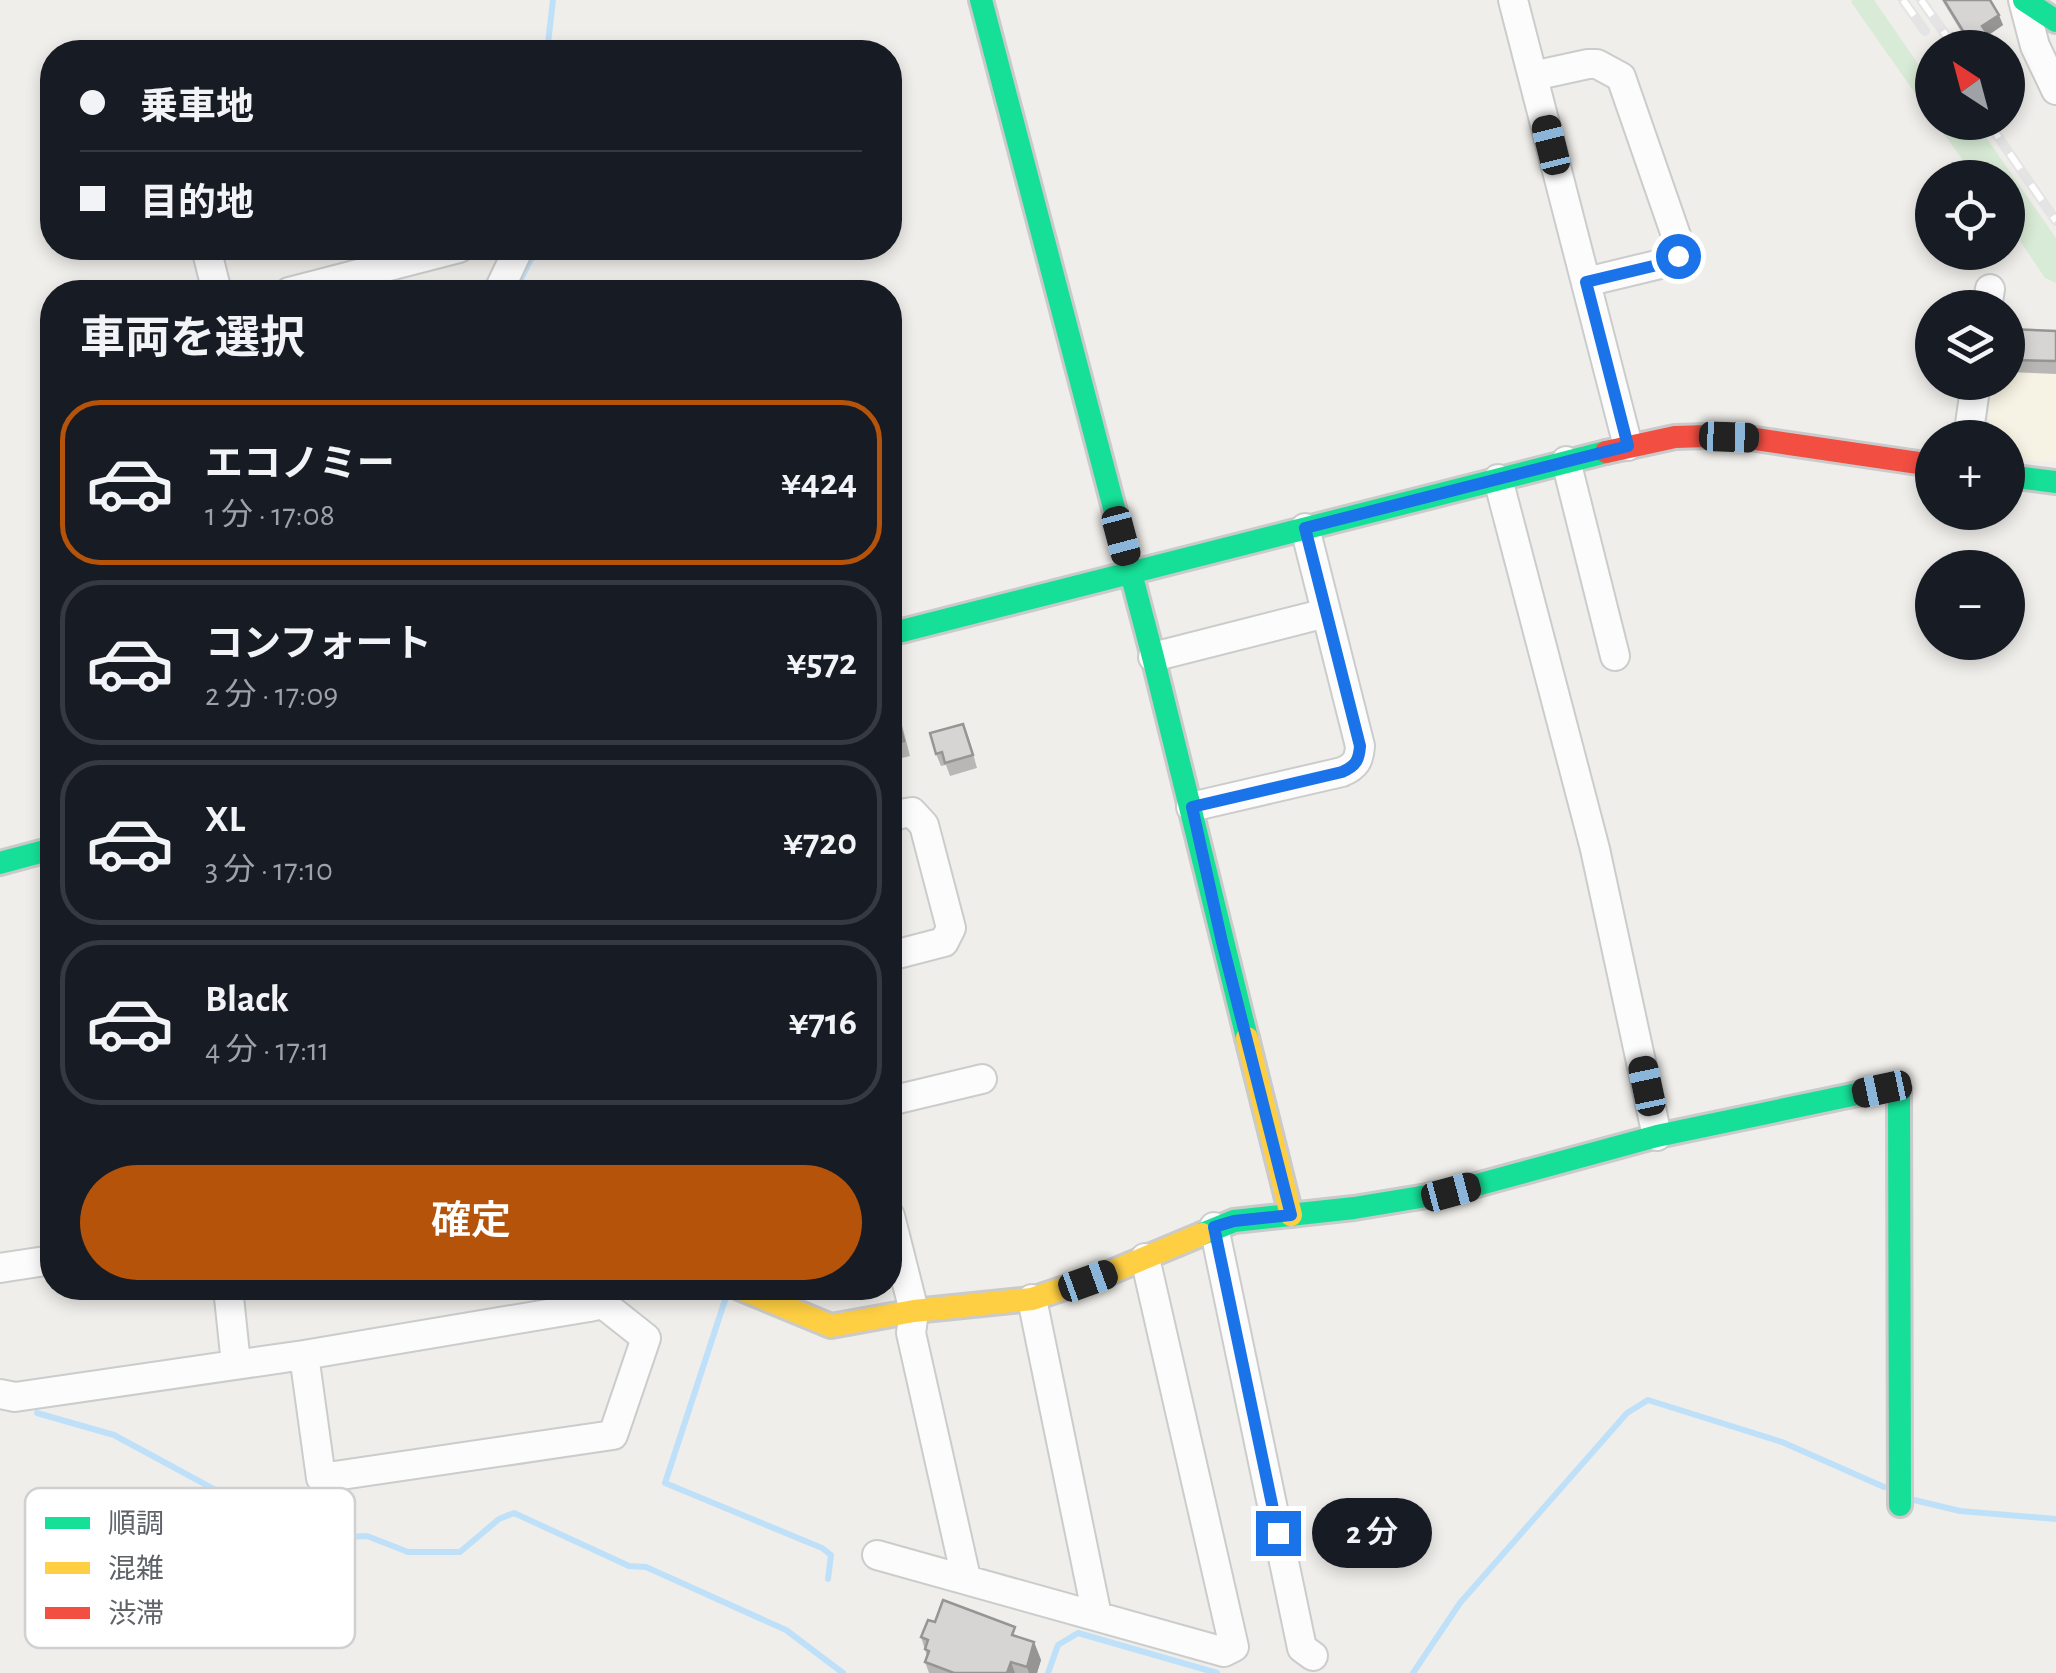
<!DOCTYPE html>
<html lang="ja">
<head>
<meta charset="utf-8">
<style>
	:root { --surface:#171b24; --page:#20242c; --text:#f1f3f6; --muted:#9ea1a6; --line:#363941; --accent:#b45309 }
	body { margin:0; font-family:"Alegreya Sans","Noto Sans JP",sans-serif; background:var(--page); color:var(--text); height:100vh; display:flex; flex-direction:column; font-size:38px; white-space:nowrap }
	* { box-sizing:border-box; margin:0 }
	p { font-size:32px; color:var(--muted) }
	.icon { flex:none; width:55px; height:55px; fill:none; stroke:currentColor; stroke-width:2; stroke-linecap:round; stroke-linejoin:round }
	.map { position:relative; flex:1; overflow:hidden }
	.panel { position:absolute; left:40px; top:280px; width:862px; height:1020px; display:flex; flex-direction:column; background:var(--surface); border-radius:40px; box-shadow:0 5px 15px #0003 }
	.panel>* { flex:none }
	.banner { position:absolute; left:40px; top:40px; width:862px; height:220px; border-radius:40px; box-shadow:0 5px 15px #0003; display:grid; align-content:center; height:220px; padding:0 40px; background:var(--surface) }
	.needle { width:65px; rotate:324deg }
	.controls { position:absolute; left:1915px; top:30px; display:grid; gap:20px }
	.controls a { display:grid; place-items:center; width:110px; height:110px; border-radius:50%; background:var(--surface); box-shadow:0 5px 15px #0003; font-size:50px }
	.end { position:absolute; width:45px; height:45px; margin:-22px; border:12px solid #1a73e8; background:#fff; box-shadow:0 0 0 5px #fff }
	.from { border-radius:50% }
	.bubble { position:absolute; height:70px; border-radius:35px; background:var(--surface); box-shadow:0 5px 15px #0003; font-size:32px; font-weight:600; line-height:70px; text-align:center }
	.car { position:absolute; width:30px; height:60px; margin:-30px -15px; border-radius:12px; box-shadow:0 0 8px 2px #0007; background:linear-gradient(#222 24%,#8ab4d8 0 40%,#222 0 76%,#8ab4d8 0 86%,#222 0) }
	.banner b { display:flex; align-items:center; gap:35px; height:95px; font-size:38px }
	.banner b+b { border-top:2px solid var(--line) }
	.banner i { width:25px; height:25px; background:var(--text) }
	ul { padding:0; list-style:none }
	li { display:flex; align-items:center; gap:30px; height:165px; margin:0 20px 15px; padding:0 20px; border:5px solid var(--line); border-radius:40px }
	li div { flex:1 }
	li b { display:block; font-size:38px }
	li em { font-style:normal; font-weight:600 }
	li.active { border-color:var(--accent) }
	li>.icon { width:90px; height:90px; stroke-width:1.5 }
	h2 { padding:0 40px; font-size:45px; line-height:120px }
	.primary-button { display:flex; gap:20px; margin-top:auto; padding:20px 40px }
	.primary-button a { flex:1; height:115px; border-radius:60px; background:var(--accent); color:#fff; font-size:40px; font-weight:600; line-height:115px; text-align:center }
	.map>svg:first-child { display:block }
</style>
</head>
<body>
<div class="map">
<svg width="2056" height="1673" viewBox="0 0 2056 1673">
	<rect width="100%" height="100%" fill="#efeeea"/>
	<path fill="#f7f3e4" d="M2008,332L2056,333V462L2020,460L2008,444V438L2002,437L1988,419L1991,383L2008,382Z"/>
	<path fill="#d8ebd6" d="M1853,0H1874L1932,84V117L1851,2Z
		M1936,123H1976L2056,238V283L2045,278L2008,223V178L1975,177Z"/>
	<g fill="none" stroke-linecap="round" stroke-linejoin="round">
		<path stroke="#bfe0f9" stroke-width="6" d="M547,52L553,0
			M514,292L537,248
			M710,1288L726,1297L665,1483L822,1548L831,1555L828,1579
			M37,1413L114,1435L306,1539L367,1536L408,1552H460L499,1519L514,1513L629,1566L646,1567L786,1630L843,1673
			M1914,1500L1960,1511L2056,1519
			M1048,1673L1058,1645L1078,1633L1217,1673
			M1413,1673L1460,1603L1627,1413L1648,1400L1782,1442L1884,1487"/>
		<g stroke="#cbcccc" stroke-width="32">
			<path id="street" d="M1513,0L1628,446
				M2023,0L2035,46L2056,90
				M1533,76L1588,64H1597L1621,77L1680,247L1678,256L1669,262L1586,282
				M206,248L217,292
				M289,292L459,248
				M498,292L519,248
				M1987,308L1990,289
				M1968,438L1976,382
				M1566,461L1615,656
				M1498,479L1595,849L1657,1136
				M1153,657L1326,613
				M1191,807L1342,772C1356,766 1359,760 1360,746L1305,528
				M890,816L912,812L924,825L951,928L944,942L890,956
				M890,1101L982,1079
				M890,1216L914,1311L911,1333L966,1578
				M1214,1227L1302,1648L1313,1656
				M0,1268L52,1260
				M228,1288L236,1364
				M1032,1299L1097,1616
				M304,1355L589,1307
				M0,1394L15,1397L304,1355L321,1478L613,1435L646,1338L603,1304L589,1307V1288
				M877,1555L1224,1652L1234,1647L1145,1258"/>
		</g>
		<g stroke="#cacacb" stroke-width="28">
			<path id="fast" d="M981,0L1153,657L1247,1038
				M2024,0L2056,21
				M2008,476L2056,482
				M890,634L1606,452
				M0,863L52,849
				M1202,1234L1234,1221L1354,1208L1451,1192L1657,1136L1881,1089L1899,1090L1900,1505"/>
		</g>
		<g stroke="#cacacb" stroke-width="28">
			<path id="slow" d="M1247,1038L1291,1215
				M739,1288L831,1326L914,1311L1032,1299L1109,1273L1202,1234"/>
		</g>
		<g stroke="#cacacb" stroke-width="28">
			<path id="jam" d="M1606,452L1675,437L1708,436L1749,438L1932,465"/>
		</g>
		<use href="#street" stroke="#fdfcfc" stroke-width="28"/>
		<use href="#fast" stroke="#16e098" stroke-width="22"/>
		<use href="#slow" stroke="#ffcf43" stroke-width="22"/>
		<use href="#jam" stroke="#f24e42" stroke-width="22"/>
		<g stroke="#e4e4e4" stroke-width="10">
			<path id="rail" d="M1903,0L1925,31
				M1921,0L1955,48
				M1988,122L2056,221"/>
		</g>
		<use href="#rail" stroke="#fff" stroke-width="6" stroke-dasharray="19" stroke-linecap="butt"/>
	</g>
	<path fill="#b8b7b5" d="M1942,0H1990L2003,25L1988,35L1997,48H1971Z
		M2008,329L2056,331V374L2008,372Z
		M890,712L902,725L910,756L890,761Z
		M968,736L977,768L950,776L946,765L941,766L936,754Z
		M935,1622L1019,1638L1034,1642L1041,1660L1037,1673H929L925,1662L927,1656L921,1637Z"/>
	<path fill="#969594" d="M1999,15L2003,25L1986,37L1982,26Z
		M1034,1642L1041,1660L1037,1673H1029L1027,1667Z
		M1011,1662L1015,1673H1007Z"/>
	<path fill="#d6d5d3" stroke="#969594" stroke-width="2.5" d="M1944,0H1990L1999,15L1982,26L1997,48L1968,39Z
		M2008,329L2056,331V361L2008,360Z
		M896,710L904,741L890,744V712Z
		M963,724L973,755L945,763L942,752L936,754L930,733Z
		M943,1600L1015,1627L1012,1635L1034,1642L1027,1667L1011,1662L1007,1673H954L925,1662L929,1651L925,1649L928,1640L921,1637L928,1620L935,1622Z"/>
	<g fill="none" stroke-linecap="round" stroke-linejoin="round">
		<path stroke="#1a73e8" stroke-width="12" d="M1278,1533L1214,1227L1234,1221L1291,1215L1222,942L1192,807L1342,772C1356,766 1359,760 1360,746L1305,528L1628,446L1586,282L1670,262L1678,256"/>
	</g>
	<rect x="25" y="1488" width="330" height="160" rx="15" fill="#fff" stroke="#cfd0d2" stroke-width="2.5"/>
	<rect x="45" y="1517" width="45" height="12" fill="#16e098"/>
	<rect x="45" y="1562" width="45" height="12" fill="#ffcf43"/>
	<rect x="45" y="1607" width="45" height="12" fill="#f24e42"/>
	<g font-size="28" fill="#5f6368">
		<text x="108" y="1533">順調</text>
		<text x="108" y="1578">混雑</text>
		<text x="108" y="1623">渋滞</text>
	</g>
</svg>
<div class="controls">
<a><svg class="needle" viewBox="-14 -14 28 28"><path d="M0-13l5 13h-10z" fill="#e53935"/><path d="M0 13l5-13h-10z" fill="#9ea1a6"/></svg></a>
<a><svg class="icon" aria-label="locate" viewBox="0 0 24 24"><circle cx="12" cy="12" r="6"/><path d="M12 2v4M12 18v4M2 12h4M18 12h4"/></svg></a>
<a><svg class="icon" aria-label="layers" viewBox="0 0 24 24"><path d="M12 4l9 5-9 5-9-5zM3 14l9 5 9-5"/></svg></a>
<a>+</a>
<a>−</a>
</div>
<i class="end from" style="left:1678px;top:256px"></i>
<i class="end" style="left:1278px;top:1533px"></i>
<div class="bubble" style="left:1312px;top:1498px;width:120px">2 分</div>
<i class="car" style="left:1551px;top:145px;rotate:346deg"></i>
<i class="car" style="left:1729px;top:437px;rotate:92deg"></i>
<i class="car" style="left:1121px;top:536px;rotate:165deg"></i>
<i class="car" style="left:1647px;top:1086px;rotate:348deg"></i>
<i class="car" style="left:1882px;top:1089px;rotate:258deg"></i>
<i class="car" style="left:1451px;top:1192px;rotate:75deg"></i>
<i class="car" style="left:1088px;top:1281px;rotate:70deg"></i>
<div class="banner">
<b><i class="from"></i>乗車地</b>
<b><i></i>目的地</b>
</div>
<section class="panel">
<h2>車両を選択</h2>
<ul>
<li class="active"><svg class="icon" aria-label="car" viewBox="0 0 24 24"><path d="M5 17H2v-5l4-1 3-4h7l3 4 3 1v5h-3M9 17h6M6 11h13"/><circle cx="7" cy="17" r="2"/><circle cx="17" cy="17" r="2"/></svg><div><b>エコノミー</b><p>1 分 · 17:08</p></div><em>¥424</em></li>
<li><svg class="icon" aria-label="car" viewBox="0 0 24 24"><path d="M5 17H2v-5l4-1 3-4h7l3 4 3 1v5h-3M9 17h6M6 11h13"/><circle cx="7" cy="17" r="2"/><circle cx="17" cy="17" r="2"/></svg><div><b>コンフォート</b><p>2 分 · 17:09</p></div><em>¥572</em></li>
<li><svg class="icon" aria-label="car" viewBox="0 0 24 24"><path d="M5 17H2v-5l4-1 3-4h7l3 4 3 1v5h-3M9 17h6M6 11h13"/><circle cx="7" cy="17" r="2"/><circle cx="17" cy="17" r="2"/></svg><div><b>XL</b><p>3 分 · 17:10</p></div><em>¥720</em></li>
<li><svg class="icon" aria-label="car" viewBox="0 0 24 24"><path d="M5 17H2v-5l4-1 3-4h7l3 4 3 1v5h-3M9 17h6M6 11h13"/><circle cx="7" cy="17" r="2"/><circle cx="17" cy="17" r="2"/></svg><div><b>Black</b><p>4 分 · 17:11</p></div><em>¥716</em></li>
</ul>
<div class="primary-button"><a>確定</a></div>
</section>
</div>
</body>
</html>
